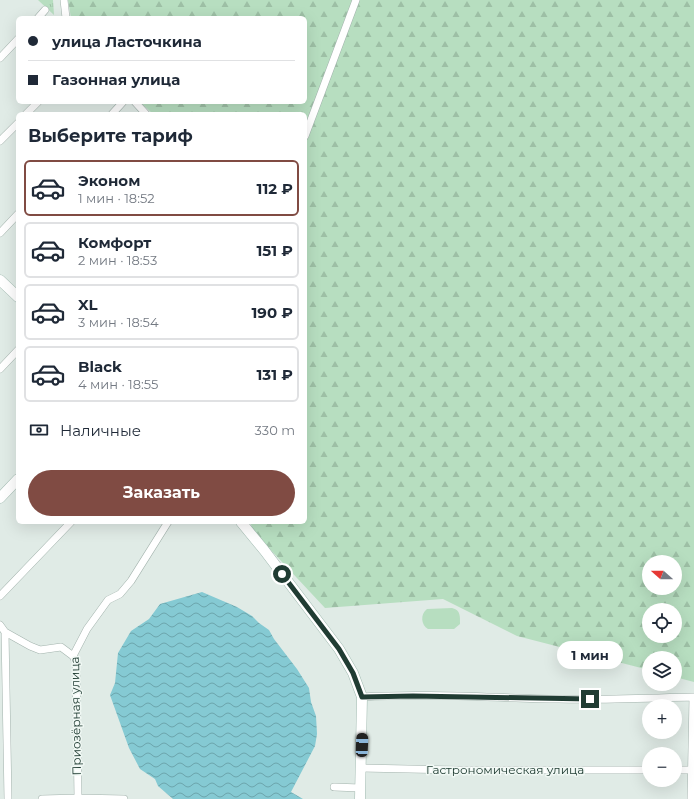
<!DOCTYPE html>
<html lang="ru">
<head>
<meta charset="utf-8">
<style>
	:root { --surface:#fff; --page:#f2f2f3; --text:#1f2937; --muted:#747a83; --line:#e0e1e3; --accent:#804b43 }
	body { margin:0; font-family:Montserrat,sans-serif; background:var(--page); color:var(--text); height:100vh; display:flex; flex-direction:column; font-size:15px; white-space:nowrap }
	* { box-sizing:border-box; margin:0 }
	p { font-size:13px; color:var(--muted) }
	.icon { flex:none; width:22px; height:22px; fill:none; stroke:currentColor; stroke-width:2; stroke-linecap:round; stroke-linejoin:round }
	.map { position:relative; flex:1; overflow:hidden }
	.panel { position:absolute; left:16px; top:112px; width:291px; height:412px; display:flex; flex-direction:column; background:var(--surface); border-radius:6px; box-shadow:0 4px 16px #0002 }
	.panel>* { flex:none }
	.top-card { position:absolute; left:16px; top:16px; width:291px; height:88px; border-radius:6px; box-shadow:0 4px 16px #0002; display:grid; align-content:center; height:88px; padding:0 12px; background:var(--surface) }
	.needle { width:26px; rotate:291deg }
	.buttons { position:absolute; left:642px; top:555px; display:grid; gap:8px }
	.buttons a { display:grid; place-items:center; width:40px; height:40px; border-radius:50%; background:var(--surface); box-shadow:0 4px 16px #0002; font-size:20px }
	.end { position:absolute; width:18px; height:18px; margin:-9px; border:5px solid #203c33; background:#fff; box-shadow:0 0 0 2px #fff }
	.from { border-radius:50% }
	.bubble { position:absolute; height:28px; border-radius:14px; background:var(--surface); box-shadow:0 4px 16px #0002; font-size:13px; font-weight:700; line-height:28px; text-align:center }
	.car { position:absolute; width:12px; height:24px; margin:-12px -6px; border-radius:5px; box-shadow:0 0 3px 1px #0007; background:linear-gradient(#222 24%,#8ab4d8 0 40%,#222 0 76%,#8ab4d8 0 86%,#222 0) }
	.top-card b { display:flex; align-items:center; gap:14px; height:38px; font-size:15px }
	.top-card b+b { border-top:1px solid var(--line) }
	.top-card i { width:10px; height:10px; background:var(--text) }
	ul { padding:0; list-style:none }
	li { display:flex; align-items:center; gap:12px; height:56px; margin:0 8px 6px; padding:0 4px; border:2px solid var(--line); border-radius:6px }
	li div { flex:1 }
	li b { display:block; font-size:15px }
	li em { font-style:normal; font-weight:700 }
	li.active { border-color:var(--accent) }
	li>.icon { width:36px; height:36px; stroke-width:1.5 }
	h2 { padding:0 12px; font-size:18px; line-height:48px }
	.pay { display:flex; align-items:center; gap:10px; height:44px; padding:0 12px; font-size:15px }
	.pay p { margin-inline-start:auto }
	.action { display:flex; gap:8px; margin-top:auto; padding:8px 12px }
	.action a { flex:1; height:46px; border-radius:24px; background:var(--accent); color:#fff; font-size:16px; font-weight:700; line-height:46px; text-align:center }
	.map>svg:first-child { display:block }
</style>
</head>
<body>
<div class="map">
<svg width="694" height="799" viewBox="0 0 694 799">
	<defs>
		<pattern id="forest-firs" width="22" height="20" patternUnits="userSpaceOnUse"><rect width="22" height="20" fill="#b7dec0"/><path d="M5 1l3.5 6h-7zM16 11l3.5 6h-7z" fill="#9dbfa5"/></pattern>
		<pattern id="park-tufts" width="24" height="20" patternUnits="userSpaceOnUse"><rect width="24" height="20" fill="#b7dec0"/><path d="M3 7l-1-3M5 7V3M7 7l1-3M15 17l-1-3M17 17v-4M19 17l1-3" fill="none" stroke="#9dbfa5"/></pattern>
		<pattern id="water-waves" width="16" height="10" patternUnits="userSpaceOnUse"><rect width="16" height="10" fill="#85cad3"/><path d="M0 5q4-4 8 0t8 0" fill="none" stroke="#6ca5ac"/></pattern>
	</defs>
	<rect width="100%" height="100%" fill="#e0ebe6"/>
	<path fill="url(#forest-firs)" fill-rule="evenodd" d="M68,0H694V682L675,677V658H649V670L517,636L443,599L325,608L254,532L250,522H305V114H153L140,102H305V18H71ZM649,562H675V588H649ZM649,610H675V636H649Z"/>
	<path fill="url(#park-tufts)" d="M38,0H53L54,15Z"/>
	<path fill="#b7dec0" d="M452,608C461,610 460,617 460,624L454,629H428C421,625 420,614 427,609Z"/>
	<path fill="url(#water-waves)" d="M202,592L237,607L252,616L259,623L269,630L274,639L297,669L309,688L311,702L316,716L317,734L315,746L291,792L303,799H173L158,786L155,779L140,769L129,748L110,695L115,683L118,653L131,631L149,619L160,604Z"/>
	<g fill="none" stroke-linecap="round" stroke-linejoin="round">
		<g stroke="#a3b3ad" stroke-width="8">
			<path id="street" d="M64,0L66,18
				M38,18L45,10
				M0,58L18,39
				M135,102L146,114
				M26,114L38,102
				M112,114L123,102
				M305,136L356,0
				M0,141L18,123
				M0,233L18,214
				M0,369L18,350
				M0,596L71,522
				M0,625L5,632L8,799
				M5,632L30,646L40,650L61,647L73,656
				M362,697C427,693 493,698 559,699C603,700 648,698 693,697L691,799
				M361,768L456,770H649
				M675,770H694
				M334,787L360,788
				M78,798L76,662L73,656L87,629L108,600L120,594L131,581L168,522
				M42,799L78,798L124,799"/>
		</g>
		<g stroke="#a0bab0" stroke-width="11">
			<path id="secondary" d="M0,280L18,297
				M0,498L18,479
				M241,522L264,550L339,649L353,673L362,697L360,799"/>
		</g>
		<use href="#street" stroke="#fff" stroke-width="7"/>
		<use href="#secondary" stroke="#fff" stroke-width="10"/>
	</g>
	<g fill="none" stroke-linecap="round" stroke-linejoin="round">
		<path stroke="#203c33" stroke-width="5" d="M282,574L339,649L353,673L362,697L413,696L590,699"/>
	</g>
	<g text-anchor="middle" stroke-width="3" stroke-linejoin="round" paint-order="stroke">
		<g font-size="12" fill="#203c33" stroke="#f0f8f4">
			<text transform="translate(76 716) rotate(-91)" y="4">Приозёрная улица</text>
			<text x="505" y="774">Гастрономическая улица</text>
		</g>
	</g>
</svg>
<div class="buttons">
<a><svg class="needle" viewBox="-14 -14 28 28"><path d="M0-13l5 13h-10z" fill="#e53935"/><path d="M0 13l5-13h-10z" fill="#747a83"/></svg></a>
<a><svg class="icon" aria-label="locate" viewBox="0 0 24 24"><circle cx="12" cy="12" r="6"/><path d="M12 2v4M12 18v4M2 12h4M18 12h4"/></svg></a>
<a><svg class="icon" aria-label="layers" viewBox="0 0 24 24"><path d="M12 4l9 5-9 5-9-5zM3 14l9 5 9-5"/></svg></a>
<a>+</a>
<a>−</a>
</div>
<i class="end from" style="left:282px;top:574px"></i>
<i class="end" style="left:590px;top:699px"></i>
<div class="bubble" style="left:557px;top:641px;width:66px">1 мин</div>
<i class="car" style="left:362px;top:745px;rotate:2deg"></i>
<div class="top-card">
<b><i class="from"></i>улица Ласточкина</b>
<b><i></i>Газонная улица</b>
</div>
<section class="panel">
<h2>Выберите тариф</h2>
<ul>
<li class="active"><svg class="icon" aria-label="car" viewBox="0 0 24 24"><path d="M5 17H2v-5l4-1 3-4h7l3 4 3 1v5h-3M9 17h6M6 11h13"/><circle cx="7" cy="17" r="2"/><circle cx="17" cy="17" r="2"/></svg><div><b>Эконом</b><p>1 мин · 18:52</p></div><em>112 ₽</em></li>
<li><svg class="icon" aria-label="car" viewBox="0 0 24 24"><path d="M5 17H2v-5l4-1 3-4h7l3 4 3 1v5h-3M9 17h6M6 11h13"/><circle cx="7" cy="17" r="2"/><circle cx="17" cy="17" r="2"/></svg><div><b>Комфорт</b><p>2 мин · 18:53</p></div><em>151 ₽</em></li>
<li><svg class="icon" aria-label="car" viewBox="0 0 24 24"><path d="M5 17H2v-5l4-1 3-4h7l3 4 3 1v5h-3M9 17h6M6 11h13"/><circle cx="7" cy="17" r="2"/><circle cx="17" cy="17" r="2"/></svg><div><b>XL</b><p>3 мин · 18:54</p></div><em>190 ₽</em></li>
<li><svg class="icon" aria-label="car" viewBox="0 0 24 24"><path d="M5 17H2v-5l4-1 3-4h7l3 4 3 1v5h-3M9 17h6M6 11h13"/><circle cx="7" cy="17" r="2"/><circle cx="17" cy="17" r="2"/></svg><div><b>Black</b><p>4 мин · 18:55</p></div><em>131 ₽</em></li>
</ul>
<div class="pay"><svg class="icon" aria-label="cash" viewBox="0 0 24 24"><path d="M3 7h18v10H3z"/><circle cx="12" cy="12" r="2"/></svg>Наличные<p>330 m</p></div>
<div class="action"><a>Заказать</a></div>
</section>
</div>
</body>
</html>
